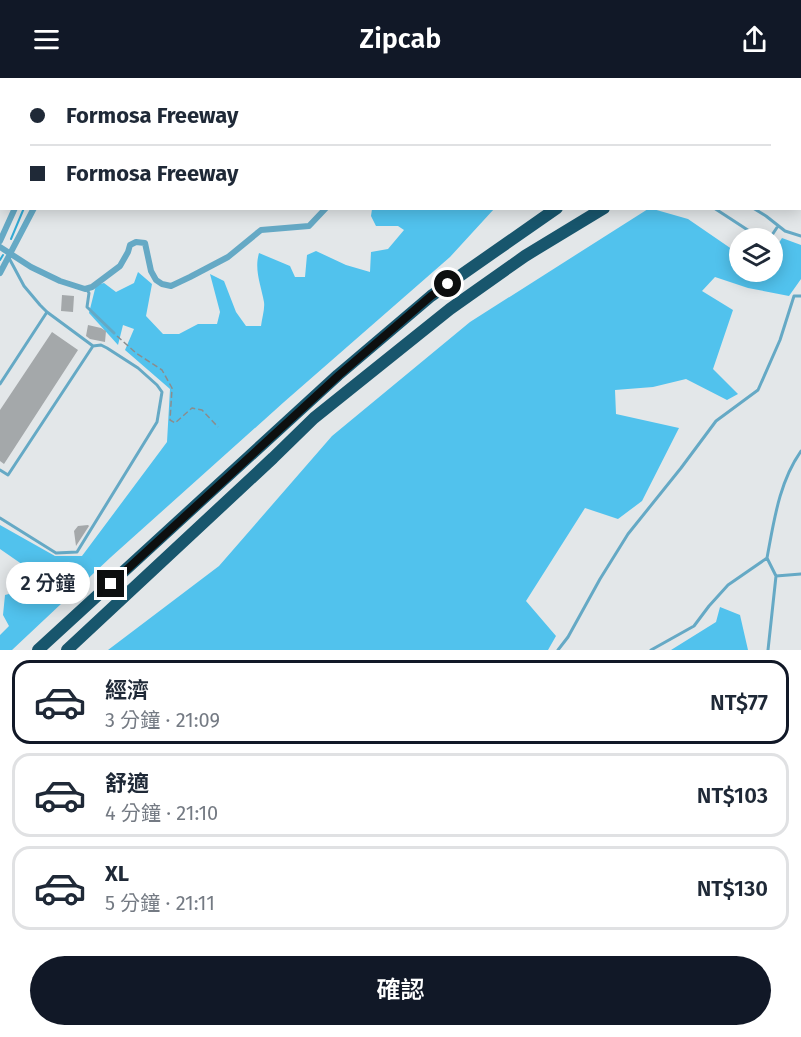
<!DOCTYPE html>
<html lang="zh-TW">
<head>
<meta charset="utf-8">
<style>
	:root { --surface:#fff; --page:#f6f6f7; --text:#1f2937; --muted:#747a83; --line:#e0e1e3; --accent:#111827 }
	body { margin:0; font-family:"Fira Sans","Noto Sans TC",sans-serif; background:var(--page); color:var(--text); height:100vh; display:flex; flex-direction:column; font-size:22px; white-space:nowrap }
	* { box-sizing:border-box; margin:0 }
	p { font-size:20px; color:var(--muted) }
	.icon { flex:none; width:33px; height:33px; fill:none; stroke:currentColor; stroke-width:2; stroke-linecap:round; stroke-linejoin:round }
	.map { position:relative; height:572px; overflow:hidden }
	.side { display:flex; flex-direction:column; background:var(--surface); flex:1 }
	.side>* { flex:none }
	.top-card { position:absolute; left:0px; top:0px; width:801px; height:132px; box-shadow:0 3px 15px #0003; display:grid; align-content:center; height:132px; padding:0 30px; background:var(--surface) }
	.controls { position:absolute; left:729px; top:150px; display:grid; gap:12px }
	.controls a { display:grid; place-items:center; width:54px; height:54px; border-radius:50%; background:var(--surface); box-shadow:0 3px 15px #0003; font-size:30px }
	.end { position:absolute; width:27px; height:27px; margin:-14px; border:8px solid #0d0f0f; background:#fff; box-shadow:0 0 0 3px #fff }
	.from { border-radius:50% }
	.bubble { position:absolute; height:42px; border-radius:21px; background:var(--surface); box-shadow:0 3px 15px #0003; font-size:20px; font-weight:600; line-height:42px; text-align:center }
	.top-card b { display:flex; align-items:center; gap:21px; height:57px; font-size:22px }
	.top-card b+b { border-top:2px solid var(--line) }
	.top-card i { width:15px; height:15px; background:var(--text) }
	ul { padding:10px 0 0; list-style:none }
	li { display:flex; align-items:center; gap:18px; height:84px; margin:0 12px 9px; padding:0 18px; border:3px solid var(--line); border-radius:18px }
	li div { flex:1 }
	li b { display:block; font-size:22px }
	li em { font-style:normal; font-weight:600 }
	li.selected { border-color:var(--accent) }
	li>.icon { width:54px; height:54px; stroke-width:1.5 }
	.primary-button { display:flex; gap:12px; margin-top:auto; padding:12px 30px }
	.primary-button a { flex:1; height:69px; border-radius:36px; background:var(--accent); color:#fff; font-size:24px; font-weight:600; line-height:69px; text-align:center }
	header { display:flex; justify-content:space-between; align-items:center; height:78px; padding:0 30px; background:var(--accent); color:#fff; font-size:27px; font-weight:600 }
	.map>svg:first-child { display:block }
</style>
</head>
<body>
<header><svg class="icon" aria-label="menu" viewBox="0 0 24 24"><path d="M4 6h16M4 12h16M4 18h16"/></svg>Zipcab<svg class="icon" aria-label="share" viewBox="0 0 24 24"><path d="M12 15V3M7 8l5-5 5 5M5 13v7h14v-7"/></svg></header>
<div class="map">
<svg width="801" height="572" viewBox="0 0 801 572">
	<rect width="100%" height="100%" fill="#e3e7e9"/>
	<path fill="#51c2ed" d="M448,0H746L743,2H449Z
		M372,131H494L450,179L284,324L111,479L12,572H0V557L9,548L3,537L5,517L40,508L39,498L0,471V447L55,478H82L167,364L170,311L125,272L134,251L123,247L118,267L89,235L96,207L104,205L116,214L134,205L138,194L152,206L146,238L163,256H179L198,246H217L220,234L210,196L224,203L236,234L246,248H261C262,240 265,231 264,224C261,207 254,192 259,175L290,188L295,199H305L307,177L316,173L346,187L370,194L371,174L388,171L404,152L398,148H376L371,138Z
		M648,131H653L688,141L739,176L740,194H772L773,174L782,160L801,167V201L789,218L748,210L715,199L702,213L733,232L713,291L738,316L727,322L686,301L653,309L615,312L616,336L679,350L642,423L618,441L585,430L526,523L556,558L548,572H108L219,488L332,358L470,244Z
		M720,529L740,537L748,572H671L716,544Z"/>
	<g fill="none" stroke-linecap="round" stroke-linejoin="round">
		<path stroke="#32a9d3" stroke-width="2" d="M234,2L236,0
			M11,161L24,130
			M0,182L3,177"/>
	</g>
	<path fill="#a4a8aa" d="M62,217L74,218L73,234L61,233Z
		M88,247L101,250L106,253L105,264L90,261L86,258Z
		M52,254L78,272L4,386L0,383V332Z
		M88,447L89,448L76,468L74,453L78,448Z"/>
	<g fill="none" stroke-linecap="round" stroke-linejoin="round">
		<path stroke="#8a8d8e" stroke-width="1.5" stroke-dasharray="6 3" stroke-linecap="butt" d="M117,258L136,275L162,292L172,310L170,342L175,345L192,330L202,332L218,349"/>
		<path stroke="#65a9c5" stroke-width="3" d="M0,55L2,54
			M714,130L760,160
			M753,130L766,138L785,153L801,158
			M770,160L778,148
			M87,212L89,215L87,229L114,255
			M0,306L47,234
			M0,392L8,397L93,268
			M0,440L56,475L77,474L157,344L162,314L157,307L138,290L107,270L101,267L93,268L47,234L40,227L24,208L9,180
			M767,480L776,498L768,572
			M776,498L801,496
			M558,572L568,559L600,501L628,456L681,390L716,343L758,312L780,262L794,218H801
			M651,572L694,548L709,528L728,507L767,480C774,443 779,404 801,373"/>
		<path stroke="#65a9c5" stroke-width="6" d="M227,2L229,0
			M247,2L248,0
			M0,80L2,81
			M0,163L15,130
			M0,169L31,189L60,203L85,211L92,209L120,188L128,174L130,167L136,164L145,165L151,193L156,202L162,206L171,208L190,199L228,179L261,152L309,148L326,130
			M0,195L34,130"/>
		<path stroke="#18566d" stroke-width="12" d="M795,2L798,0
			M800,18L801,17
			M800,49H801
			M38,572L338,297L431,218L557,130
			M67,572L273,380L314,340L450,231L525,178L604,130"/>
	</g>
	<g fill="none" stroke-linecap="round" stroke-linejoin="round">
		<path stroke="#0d0f0f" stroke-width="8" d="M111,506L339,297L431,218L448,206"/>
	</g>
</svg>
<div class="controls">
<a><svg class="icon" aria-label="layers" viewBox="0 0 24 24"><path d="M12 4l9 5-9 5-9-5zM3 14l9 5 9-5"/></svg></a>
</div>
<i class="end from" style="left:448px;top:206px"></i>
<i class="end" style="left:111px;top:506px"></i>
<div class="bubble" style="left:6px;top:484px;width:84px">2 分鐘</div>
<div class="top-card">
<b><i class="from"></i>Formosa Freeway</b>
<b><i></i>Formosa Freeway</b>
</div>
</div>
<section class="side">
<ul>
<li class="selected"><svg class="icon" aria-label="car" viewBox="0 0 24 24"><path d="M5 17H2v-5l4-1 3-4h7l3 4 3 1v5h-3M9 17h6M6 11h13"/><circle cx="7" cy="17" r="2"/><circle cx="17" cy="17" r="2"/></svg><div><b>經濟</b><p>3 分鐘 · 21:09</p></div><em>NT$77</em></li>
<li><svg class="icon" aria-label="car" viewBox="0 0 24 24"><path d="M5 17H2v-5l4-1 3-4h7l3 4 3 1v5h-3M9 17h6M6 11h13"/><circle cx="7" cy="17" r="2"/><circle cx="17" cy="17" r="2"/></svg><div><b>舒適</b><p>4 分鐘 · 21:10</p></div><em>NT$103</em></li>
<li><svg class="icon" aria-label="car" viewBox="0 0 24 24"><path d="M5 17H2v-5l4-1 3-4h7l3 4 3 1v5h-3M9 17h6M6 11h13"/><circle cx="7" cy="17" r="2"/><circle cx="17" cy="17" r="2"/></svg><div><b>XL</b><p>5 分鐘 · 21:11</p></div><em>NT$130</em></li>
</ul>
<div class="primary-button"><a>確認</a></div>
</section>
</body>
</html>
